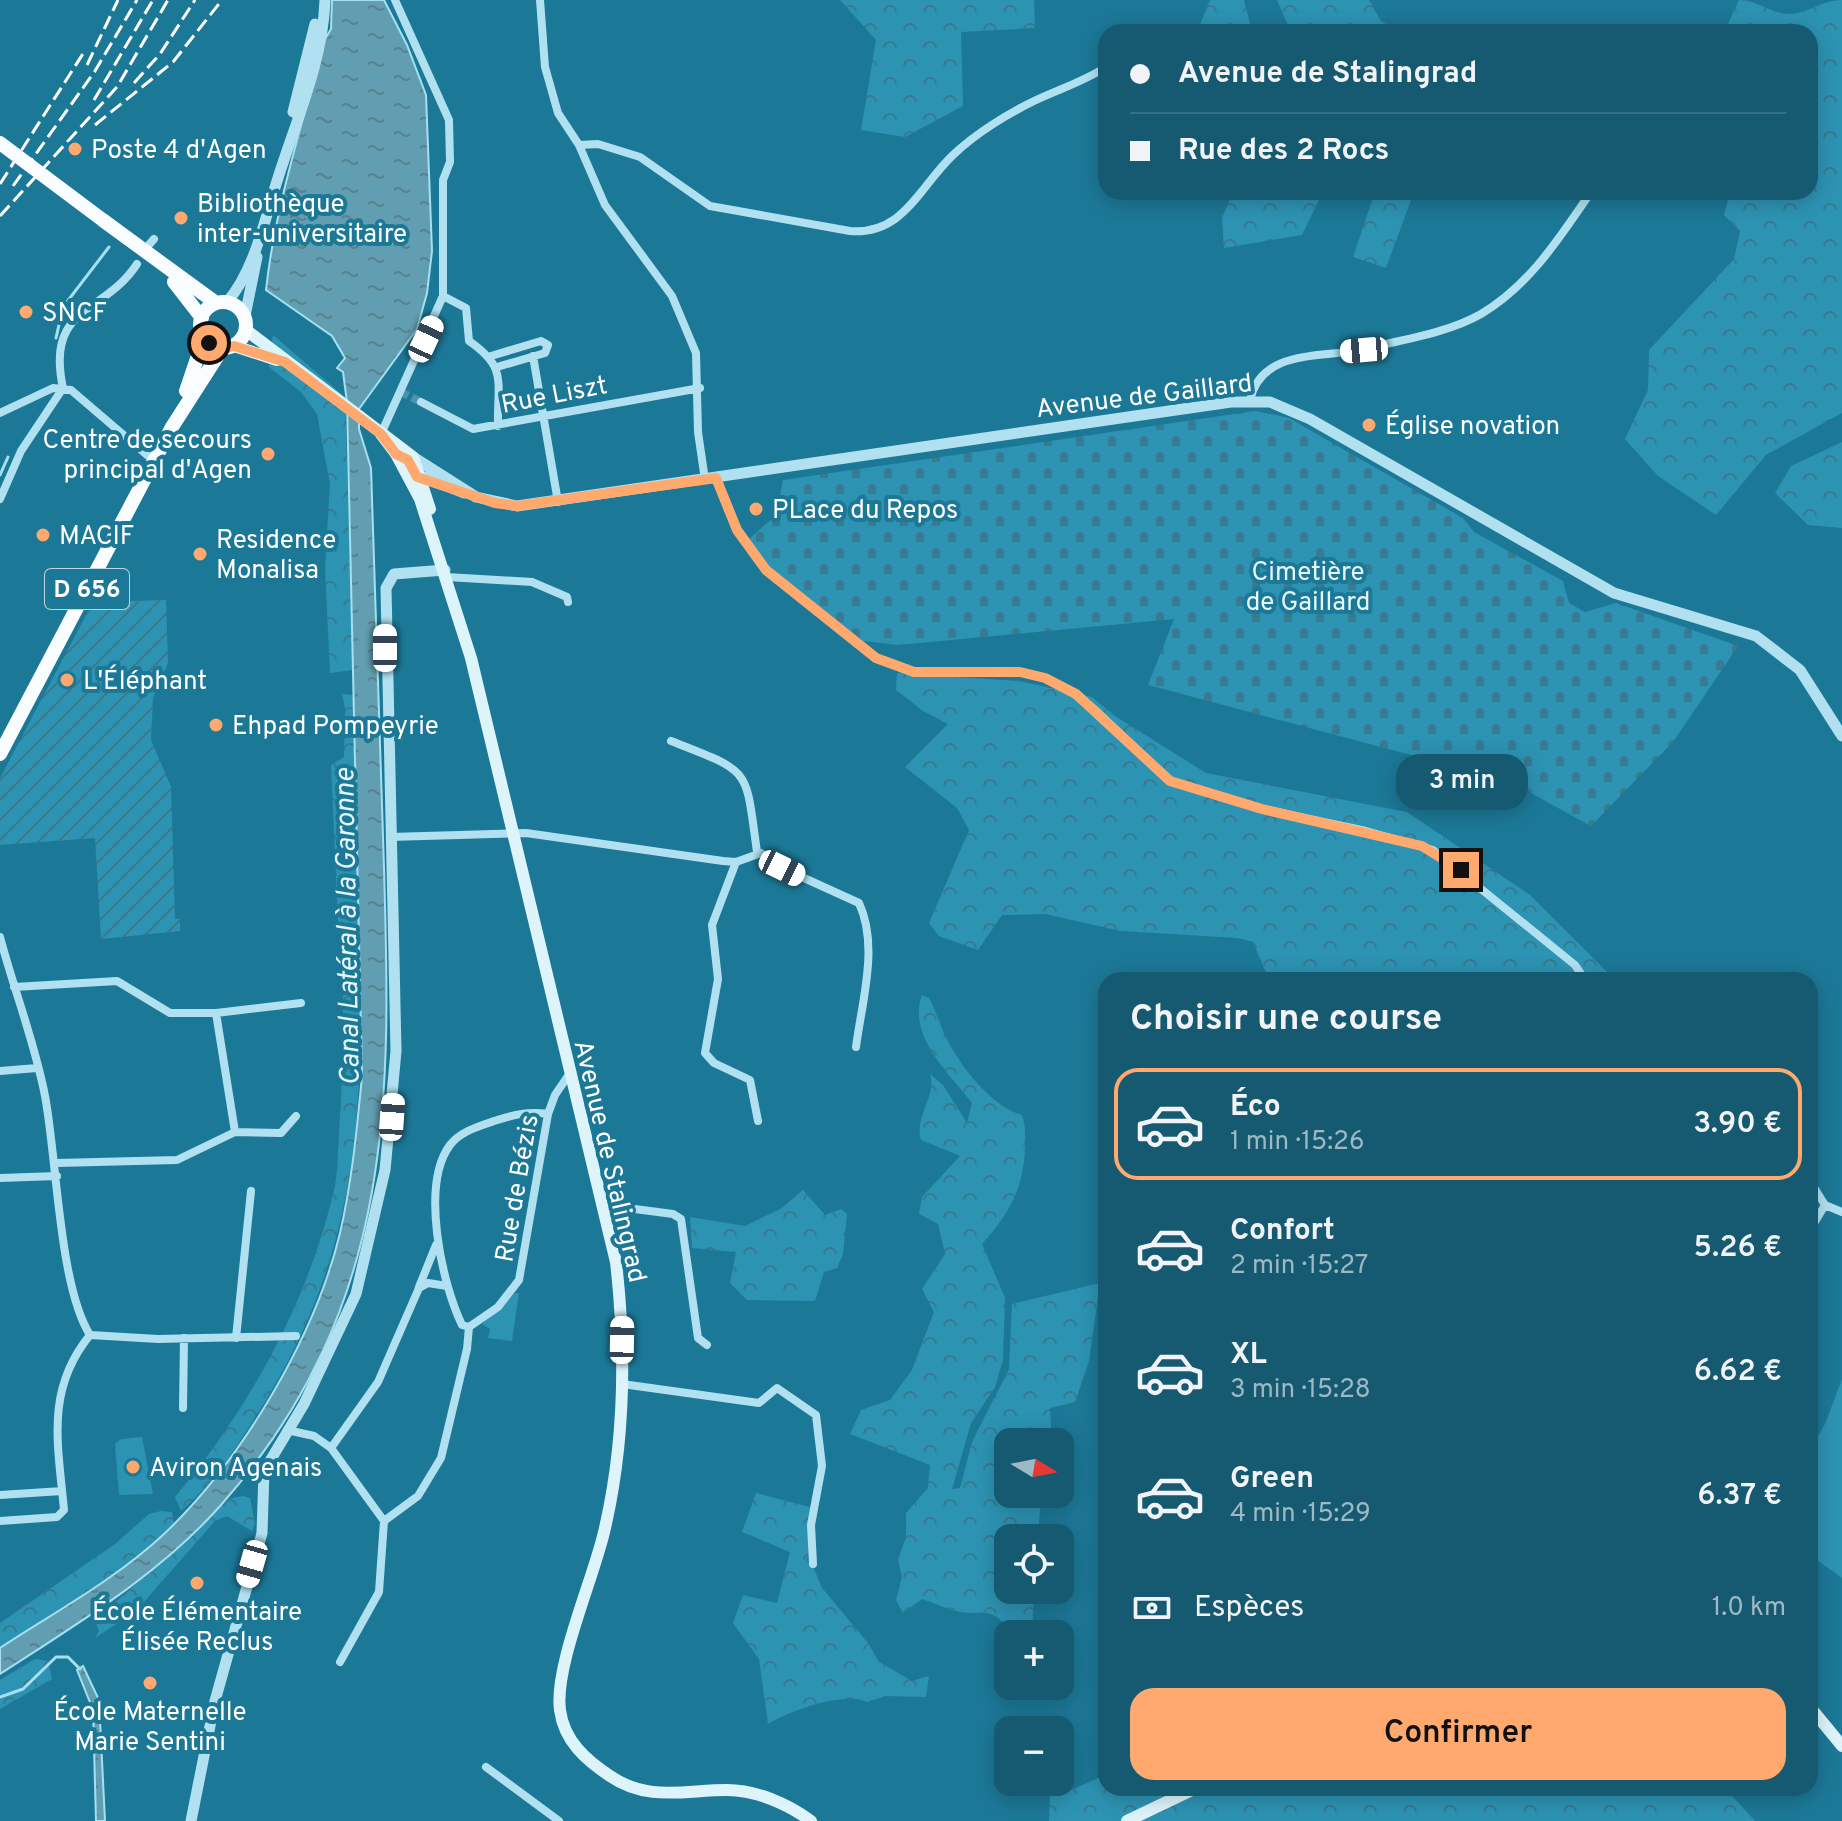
<!DOCTYPE html>
<html lang="fr">
<head>
<meta charset="utf-8">
<style>
	:root { --surface:#155a71; --page:#1e6076; --text:#f1f3f6; --muted:#9db9c3; --line:#346f84; --accent:#ffa96f }
	body { margin:0; font-family:Overpass,sans-serif; background:var(--page); color:var(--text); height:100vh; display:flex; flex-direction:column; font-size:30px; white-space:nowrap }
	* { box-sizing:border-box; margin:0 }
	p { font-size:26px; color:var(--muted) }
	.icon { flex:none; width:44px; height:44px; fill:none; stroke:currentColor; stroke-width:2; stroke-linecap:round; stroke-linejoin:round }
	.map { position:relative; flex:1; overflow:hidden }
	.details { position:absolute; left:1098px; top:972px; width:720px; height:824px; display:flex; flex-direction:column; background:var(--surface); border-radius:24px; box-shadow:0 4px 20px #0003 }
	.details>* { flex:none }
	.hud { position:absolute; left:1098px; top:24px; width:720px; height:176px; border-radius:24px; box-shadow:0 4px 20px #0003; display:grid; align-content:center; height:176px; padding:0 32px; background:var(--surface) }
	.needle { width:52px; rotate:100deg }
	.tools { position:absolute; left:994px; top:1428px; display:grid; gap:16px }
	.tools a { display:grid; place-items:center; width:80px; height:80px; border-radius:16px; background:var(--surface); box-shadow:0 4px 20px #0003; font-size:40px }
	.end { position:absolute; width:36px; height:36px; margin:-18px; border:10px solid #ffa96f; background:#111; box-shadow:0 0 0 4px #111 }
	.from { border-radius:50% }
	.bubble { position:absolute; height:56px; border-radius:24px; background:var(--surface); box-shadow:0 4px 20px #0003; font-size:26px; font-weight:600; line-height:56px; text-align:center }
	.car { position:absolute; width:24px; height:48px; margin:-24px -12px; border-radius:10px; box-shadow:0 0 6px 2px #0007; background:linear-gradient(#fff 24%,#345 0 40%,#fff 0 76%,#345 0 86%,#fff 0) }
	.hud b { display:flex; align-items:center; gap:28px; height:76px; font-size:30px }
	.hud b+b { border-top:2px solid var(--line) }
	.hud i { width:20px; height:20px; background:var(--text) }
	ul { padding:0; list-style:none }
	li { display:flex; align-items:center; gap:24px; height:112px; margin:0 16px 12px; padding:0 16px; border:4px solid transparent; border-radius:24px }
	li div { flex:1 }
	li b { display:block; font-size:30px }
	li em { font-style:normal; font-weight:600 }
	li.current { border-color:var(--accent) }
	li>.icon { width:72px; height:72px; stroke-width:1.5 }
	h2 { padding:0 32px; font-size:36px; line-height:96px }
	.pay { display:flex; align-items:center; gap:20px; height:88px; padding:0 32px; font-size:30px }
	.pay p { margin-inline-start:auto }
	.cta { display:flex; gap:16px; margin-top:auto; padding:16px 32px }
	.cta a { flex:1; height:92px; border-radius:24px; background:var(--accent); color:#111; font-size:32px; font-weight:600; line-height:92px; text-align:center }
	.map>svg:first-child { display:block }
</style>
</head>
<body>
<div class="map">
<svg width="1842" height="1821" viewBox="0 0 1842 1821">
	<defs>
		<pattern id="forest-crowns" width="20" height="18" patternUnits="userSpaceOnUse" patternTransform="scale(2)"><rect width="20" height="18" fill="#2d93b3"/><path d="M2 6a3 3 0 1 1 6 0M12 15a3 3 0 1 1 6 0" fill="none" stroke="#387a8f"/></pattern>
		<pattern id="cemetery-stones" width="16" height="16" patternUnits="userSpaceOnUse" patternTransform="scale(2)"><rect width="16" height="16" fill="#2d93b3"/><path d="M2 7V4a2 2 0 0 1 4 0v3zM10 15v-3a2 2 0 0 1 4 0v3z" fill="#387a8f"/></pattern>
		<pattern id="garden-furrows" width="10" height="10" patternUnits="userSpaceOnUse" patternTransform="scale(2)"><rect width="10" height="10" fill="#2d93b3"/><path d="M-1 1l2-2M0 10L10 0M9 11l2-2" fill="none" stroke="#387a8f"/></pattern>
		<pattern id="water-ripples" width="26" height="14" patternUnits="userSpaceOnUse" patternTransform="scale(2)"><rect width="26" height="14" fill="#629eb1"/><path d="M2 4q2-2 4 0t4 0M15 11q2-2 4 0t4 0" fill="none" stroke="#5a818e"/></pattern>
	</defs>
	<rect width="100%" height="100%" fill="#1c7897"/>
	<path fill="url(#forest-crowns)" d="M840,0H1034L1035,28L961,32L963,106L905,137L861,130L876,40Z
		M1210,0H1244L1252,32H1197Z
		M1277,0H1369L1381,21L1399,32H1291Z
		M1739,0C1756,0 1771,13 1788,14C1808,14 1822,0 1842,0V413L1766,455L1716,515L1658,476L1625,439L1648,390L1649,350L1734,259L1740,231L1724,215L1730,192H1810V32H1728V24Z
		M1233,192H1313L1319,200L1302,235L1224,248L1222,218Z
		M1375,192H1414L1386,268L1353,257Z
		M273,335L345,397L353,670L330,673L325,568L330,484L317,414L301,392L269,367Z
		M1842,442V528L1808,525L1775,493L1791,466Z
		M897,673L1019,681L1092,697L1115,716L1206,773L1407,812L1530,895L1615,980H1269L1253,942L1238,938L1121,931L1045,914L1002,915L978,950L939,936L929,923L969,830L957,808L905,767L948,724L923,711L896,690Z
		M342,694L353,695L360,963L343,961L339,944L331,765L344,757L345,708Z
		M348,975L360,980C363,1145 348,1273 256,1416C234,1451 213,1484 181,1511L175,1497C250,1407 309,1301 335,1186C338,1169 338,1149 339,1132C343,1083 343,1035 343,986Z
		M922,995L929,998C936,1011 940,1026 947,1039C960,1066 992,1107 1022,1115C1026,1126 1025,1136 1025,1147C1024,1188 1009,1214 982,1244L1005,1298L1003,1360L995,1387L971,1423L952,1489L960,1488L972,1442L1009,1369L1012,1304L1100,1283L1089,1361L1075,1402L1050,1408L1052,1442H1008V1494H1041L1038,1538H1008V1590H1034L1032,1634H1013C988,1601 984,1619 952,1610C942,1607 932,1602 922,1599L903,1613L896,1600L902,1577L898,1560L906,1537V1513L928,1488L930,1465L850,1434L861,1410L890,1400L912,1370L934,1312L922,1289L945,1254L938,1224L919,1214L922,1197L960,1156L921,1140C914,1116 937,1097 930,1074L943,1085L967,1123L972,1103C949,1073 907,1036 922,995Z
		M803,1190L825,1215L841,1209L847,1214L843,1254L837,1268L824,1272L815,1301L747,1300L730,1283L736,1252L692,1248L690,1217L745,1226L782,1208Z
		M756,1493L813,1508L807,1561L812,1564L822,1588L868,1643L879,1662L912,1681L929,1676L926,1697L885,1696L867,1702C844,1691 789,1711 768,1724L759,1659L733,1623L743,1595L777,1603L790,1552L742,1532Z
		M243,1496L250,1498L255,1523L252,1531L227,1516L215,1521L136,1611L95,1638L99,1631L95,1621L229,1499Z
		M161,1511L172,1512L174,1523C126,1575 59,1610 0,1648V1623L115,1544L149,1514Z
		M35,1659L48,1661L52,1679L0,1709V1680Z
		M1106,1699V1788H1725L1755,1821H1049L1050,1790L1069,1791L1105,1775L1101,1700Z"/>
	<path fill="url(#cemetery-stones)" d="M1255,411L1289,418L1463,518L1474,532L1563,581L1569,603L1585,612L1616,603L1738,646L1673,742L1591,826L1509,781L1148,685L1174,619L898,645L855,640L773,572L748,540L776,515L783,480Z"/>
	<path fill="#2d93b3" d="M515,1293H519L512,1341L488,1338L490,1329L482,1324Z
		M1842,1379V1578L1810,1555V1451L1825,1424Z
		M142,1437L153,1494L119,1495L115,1444L121,1439Z"/>
	<path fill="url(#garden-furrows)" d="M166,600L168,663L153,698L151,740L171,787L175,919H180V931L101,939L95,838L0,845V778L93,602Z"/>
	<path fill="url(#water-ripples)" stroke="#a4e0f1" stroke-width="2" d="M332,0H384L407,45L426,95L432,251L427,293L417,329L359,409V429L371,468C375,591 379,713 383,836C391,1089 401,1301 221,1505C159,1575 77,1624 0,1674V1648C55,1612 116,1579 164,1534C242,1460 315,1337 340,1233C352,1181 357,1128 362,1076L347,402L343,372L337,368L345,358L332,336L266,290C275,206 303,123 324,41L331,29Z
		M83,1666L99,1700L105,1821H96L93,1710L77,1670Z"/>
	<g fill="none" stroke-linecap="round" stroke-linejoin="round">
		<path stroke="#a4e0f1" stroke-width="3" d="M56,338L63,307L109,247
			M0,475L8,457
			M0,1697L23,1689L56,1657H68L80,1669"/>
		<path stroke="#4993ac" stroke-width="8" stroke-dasharray="8 4" stroke-linecap="butt" d="M401,392L421,402"/>
		<path stroke="#b1e1f0" stroke-width="8" d="M540,0L545,67L558,113L579,145L605,205L672,296L696,353L698,432L705,480
			M1124,32L1125,30
			M579,145L598,144L640,157L710,206L850,231C904,235 919,187 953,155C975,134 1007,114 1034,101C1059,89 1083,82 1106,67
			M147,247L154,239
			M443,296L466,308L469,341C508,368 497,381 498,426
			M491,356L541,341L548,345L545,353L497,367
			M533,356L558,502
			M1250,400C1262,347 1325,359 1364,349C1401,340 1448,333 1481,314C1530,285 1560,237 1591,192
			M421,402L473,429L700,388
			M0,413L53,388L71,390L154,461
			M381,434L443,296V180L450,162L449,120L395,0
			M716,478L737,530L766,570L876,658L914,672H1020L1045,678L1069,690L1094,709L1170,781L1262,809L1366,831L1433,850L1575,965L1585,980
			M0,499L21,451L63,388C45,305 104,315 137,264
			M447,577L532,582L567,597L568,602
			M671,741C753,773 745,767 757,852
			M390,837L526,833L723,861L736,862L761,853L782,868L859,903C879,946 862,1001 856,1047
			M736,862L712,925L718,979L705,1053L714,1063L750,1080L758,1121
			M0,937C14,990 35,1043 45,1096C57,1159 59,1286 90,1335
			M14,987L117,981L170,1013H216L235,1132L177,1160L56,1163
			M216,1013L301,1003
			M0,1071L37,1068
			M235,1132L281,1133L296,1116
			M0,1178L57,1176
			M1810,1181L1825,1205
			M604,1205L673,1214L681,1219L698,1338L707,1345
			M1825,1205L1842,1212
			M1810,1230L1825,1205
			M419,1287L436,1245
			M469,1327L462,1325C442,1284 420,1185 450,1145C461,1131 478,1127 494,1121C512,1115 528,1111 548,1114
			M90,1335L158,1339L296,1336
			M236,1338L251,1191
			M622,1384L759,1403L777,1388L816,1415L822,1466L811,1525L813,1564
			M183,1408L184,1338
			M287,1430L314,1436L331,1448L384,1521L418,1496L441,1458L467,1349L469,1327L498,1307L519,1280L548,1114L555,1095L570,1073
			M331,1448L378,1382L419,1288L428,1283L447,1286
			M0,1495L62,1491
			M0,1521L57,1517L64,1510C58,1444 45,1390 90,1335
			M340,1662L379,1592L384,1521
			M486,1767L559,1821"/>
		<path stroke="#b1e1f0" stroke-width="11" d="M293,112L315,24
			M227,302C255,270 265,218 278,178C296,121 323,61 325,0
			M245,316L257,257
			M413,457L476,497L517,506L1231,402H1270L1310,419L1614,593L1756,636L1800,670L1842,736
			M414,473L464,493
			M191,1821L215,1701L262,1533L264,1471L304,1404L356,1294L385,1170L396,1051L386,588L394,574L445,570"/>
		<path stroke="#def4fb" stroke-width="12" d="M246,330L413,457L430,509
			M234,346L277,360
			M381,434L396,454L420,499L471,658L616,1262C626,1350 625,1441 605,1528C595,1575 554,1666 560,1710C564,1741 586,1760 610,1776C648,1802 685,1790 727,1790C756,1790 788,1804 811,1821
			M1810,1707L1842,1746
			M1127,1821L1196,1788"/>
		<path stroke="#f9fdff" stroke-width="14" d="M104,221L216,303
			M174,282L202,318
			M200 325a23 23 0 1 1 46 0a23 23 0 1 1-46 0Z
			M186,391L204,338
			M0,754L172,427L222,349"/>
		<path stroke="#fff" stroke-width="3" stroke-dasharray="14 6" stroke-linecap="butt" d="M87,65L118,0
			M134,83L160,54L195,0
			M94,100L153,0
			M95,125L173,62L222,0
			M0,184L86,49
			M13,186L95,71L137,0
			M0,216L117,87L168,0"/>
		<path stroke="#f9fdff" stroke-width="14" d="M0,143L104,221"/>
	</g>
	<g fill="none" stroke-linecap="round" stroke-linejoin="round">
		<path stroke="#ffa96f" stroke-width="10" d="M209,343L222,349L234,346L285,362L381,434L396,454L408,460L417,477L495,503L517,506L716,478L737,530L766,570L876,658L914,672H1020L1045,678L1076,694L1170,781L1262,809L1422,846L1461,870"/>
	</g>
	<g fill="#ffa96f" stroke="#1c7897" stroke-width="3">
		<circle cx="75" cy="149" r="8"/>
		<circle cx="181" cy="218" r="8"/>
		<circle cx="26" cy="312" r="8"/>
		<circle cx="1369" cy="425" r="8"/>
		<circle cx="268" cy="454" r="8"/>
		<circle cx="756" cy="509" r="8"/>
		<circle cx="43" cy="535" r="8"/>
		<circle cx="200" cy="554" r="8"/>
		<circle cx="67" cy="680" r="8"/>
		<circle cx="216" cy="725" r="8"/>
		<circle cx="133" cy="1467" r="8"/>
		<circle cx="197" cy="1583" r="8"/>
		<circle cx="150" cy="1683" r="8"/>
	</g>
	<g text-anchor="middle" stroke-width="8" stroke-linejoin="round" paint-order="stroke">
		<rect fill="#1c7897" stroke="#bbd6e0" stroke-width="2" x="45" y="569" width="84" height="40" rx="6"/>
		<g font-size="24" font-weight="bold" fill="#fff">
			<text x="87" y="597">D 656</text>
		</g>
		<g font-size="26" fill="#fff" stroke="#1c7897" text-anchor="start">
			<text x="91" y="158">Poste 4 d'Agen</text>
			<text x="197" y="212">Bibliothèque<tspan x="197" dy="30">inter-universitaire</tspan></text>
			<text x="42" y="321">SNCF</text>
			<text x="1385" y="434">Église novation</text>
			<text x="252" y="448" text-anchor="end">Centre de secours<tspan x="252" dy="30">principal d'Agen</tspan></text>
			<text x="772" y="518">PLace du Repos</text>
			<text x="59" y="544">MACIF</text>
			<text x="216" y="548">Residence<tspan x="216" dy="30">Monalisa</tspan></text>
			<text x="83" y="689">L'Éléphant</text>
			<text x="232" y="734">Ehpad Pompeyrie</text>
			<text x="149" y="1476">Aviron Agenais</text>
			<text x="197" y="1620" text-anchor="middle">École Élémentaire<tspan x="197" dy="30">Élisée Reclus</tspan></text>
			<text x="150" y="1720" text-anchor="middle">École Maternelle<tspan x="150" dy="30">Marie Sentini</tspan></text>
		</g>
		<g font-size="26" fill="#fff" stroke="#1c7897">
			<text transform="translate(554 394) rotate(-11)" y="9">Rue Liszt</text>
			<text transform="translate(1144 395) rotate(-7)" y="9">Avenue de Gaillard</text>
			<text transform="translate(611 1161) rotate(77)" y="9">Avenue de Stalingrad</text>
			<text transform="translate(516 1188) rotate(-80)" y="9">Rue de Bézis</text>
		</g>
		<g font-size="26" fill="#e3f7fc" stroke="#1c7897">
			<text x="1308" y="580">Cimetière<tspan x="1308" dy="30">de Gaillard</tspan></text>
		</g>
		<g font-size="28" font-style="italic" fill="#e5f6fb" stroke="#1c7897">
			<text transform="translate(346 927) rotate(-91)" y="10">Canal Latéral à la Garonne</text>
		</g>
	</g>
</svg>
<div class="tools">
<a><svg class="needle" viewBox="-14 -14 28 28"><path d="M0-13l5 13h-10z" fill="#e53935"/><path d="M0 13l5-13h-10z" fill="#9db9c3"/></svg></a>
<a><svg class="icon" aria-label="locate" viewBox="0 0 24 24"><circle cx="12" cy="12" r="6"/><path d="M12 2v4M12 18v4M2 12h4M18 12h4"/></svg></a>
<a>+</a>
<a>−</a>
</div>
<i class="end from" style="left:209px;top:343px"></i>
<i class="end" style="left:1461px;top:870px"></i>
<div class="bubble" style="left:1396px;top:754px;width:132px">3 min</div>
<i class="car" style="left:426px;top:339px;rotate:25deg"></i>
<i class="car" style="left:1364px;top:350px;rotate:265deg"></i>
<i class="car" style="left:385px;top:648px;rotate:0deg"></i>
<i class="car" style="left:782px;top:868px;rotate:116deg"></i>
<i class="car" style="left:392px;top:1117px;rotate:4deg"></i>
<i class="car" style="left:622px;top:1340px;rotate:1deg"></i>
<i class="car" style="left:252px;top:1564px;rotate:196deg"></i>
<div class="hud">
<b><i class="from"></i>Avenue de Stalingrad</b>
<b><i></i>Rue des 2 Rocs</b>
</div>
<section class="details">
<h2>Choisir une course</h2>
<ul>
<li class="current"><svg class="icon" aria-label="car" viewBox="0 0 24 24"><path d="M5 17H2v-5l4-1 3-4h7l3 4 3 1v5h-3M9 17h6M6 11h13"/><circle cx="7" cy="17" r="2"/><circle cx="17" cy="17" r="2"/></svg><div><b>Éco</b><p>1 min · 15:26</p></div><em>3.90 €</em></li>
<li><svg class="icon" aria-label="car" viewBox="0 0 24 24"><path d="M5 17H2v-5l4-1 3-4h7l3 4 3 1v5h-3M9 17h6M6 11h13"/><circle cx="7" cy="17" r="2"/><circle cx="17" cy="17" r="2"/></svg><div><b>Confort</b><p>2 min · 15:27</p></div><em>5.26 €</em></li>
<li><svg class="icon" aria-label="car" viewBox="0 0 24 24"><path d="M5 17H2v-5l4-1 3-4h7l3 4 3 1v5h-3M9 17h6M6 11h13"/><circle cx="7" cy="17" r="2"/><circle cx="17" cy="17" r="2"/></svg><div><b>XL</b><p>3 min · 15:28</p></div><em>6.62 €</em></li>
<li><svg class="icon" aria-label="car" viewBox="0 0 24 24"><path d="M5 17H2v-5l4-1 3-4h7l3 4 3 1v5h-3M9 17h6M6 11h13"/><circle cx="7" cy="17" r="2"/><circle cx="17" cy="17" r="2"/></svg><div><b>Green</b><p>4 min · 15:29</p></div><em>6.37 €</em></li>
</ul>
<div class="pay"><svg class="icon" aria-label="cash" viewBox="0 0 24 24"><path d="M3 7h18v10H3z"/><circle cx="12" cy="12" r="2"/></svg>Espèces<p>1.0 km</p></div>
<div class="cta"><a>Confirmer</a></div>
</section>
</div>
</body>
</html>
